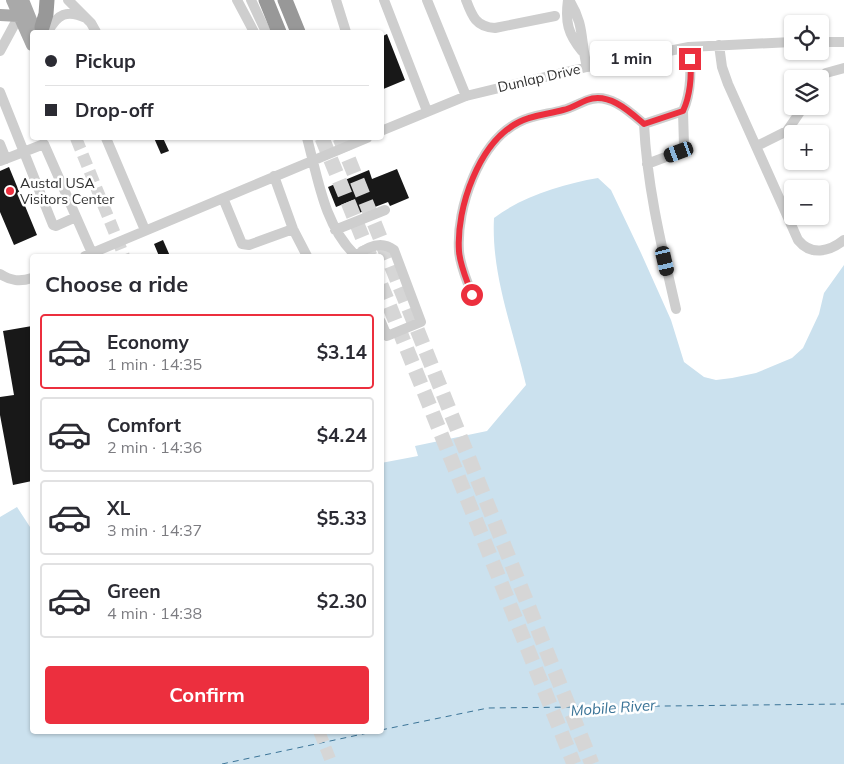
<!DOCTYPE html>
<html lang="en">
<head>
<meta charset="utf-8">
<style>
	:root { --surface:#fff; --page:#f2f2f3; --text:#2b2b33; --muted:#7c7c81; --line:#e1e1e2; --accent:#ec2f3e }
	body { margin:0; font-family:Mulish,sans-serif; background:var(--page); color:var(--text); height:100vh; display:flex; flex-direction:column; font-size:19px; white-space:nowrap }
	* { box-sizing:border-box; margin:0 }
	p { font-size:16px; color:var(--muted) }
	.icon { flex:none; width:28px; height:28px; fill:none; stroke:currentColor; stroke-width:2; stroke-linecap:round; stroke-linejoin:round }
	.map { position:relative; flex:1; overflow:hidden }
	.details { position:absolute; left:30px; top:254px; width:354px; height:480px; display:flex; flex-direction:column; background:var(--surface); border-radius:5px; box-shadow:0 1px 4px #0004 }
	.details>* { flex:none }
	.guide { position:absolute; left:30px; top:30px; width:354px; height:110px; border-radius:5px; box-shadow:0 1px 4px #0004; display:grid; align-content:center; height:110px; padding:0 15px; background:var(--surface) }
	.controls { position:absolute; left:784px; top:15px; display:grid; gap:10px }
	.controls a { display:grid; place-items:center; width:45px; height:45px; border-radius:5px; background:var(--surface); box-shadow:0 1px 4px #0004; font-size:25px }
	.end { position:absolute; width:22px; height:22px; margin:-11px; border:6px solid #ec2f3e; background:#fff; box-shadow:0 0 0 2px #fff }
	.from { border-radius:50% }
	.bubble { position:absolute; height:35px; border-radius:5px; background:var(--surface); box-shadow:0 1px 4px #0004; font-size:16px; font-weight:700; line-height:35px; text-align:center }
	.car { position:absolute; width:15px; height:30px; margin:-15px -8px; border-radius:6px; box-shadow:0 0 4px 1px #0007; background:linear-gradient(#222 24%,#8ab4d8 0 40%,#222 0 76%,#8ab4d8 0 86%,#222 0) }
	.guide b { display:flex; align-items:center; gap:18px; height:48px; font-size:19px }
	.guide b+b { border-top:1px solid var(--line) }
	.guide i { width:12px; height:12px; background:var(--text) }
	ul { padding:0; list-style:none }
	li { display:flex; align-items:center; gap:15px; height:75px; margin:0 10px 8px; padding:0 5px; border:2px solid var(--line); border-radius:5px }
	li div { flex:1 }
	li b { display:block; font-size:19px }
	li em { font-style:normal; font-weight:700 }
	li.on { border-color:var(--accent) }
	li>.icon { width:45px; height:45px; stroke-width:1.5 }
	h2 { padding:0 15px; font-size:22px; line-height:60px }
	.primary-button { display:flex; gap:10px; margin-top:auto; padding:10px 15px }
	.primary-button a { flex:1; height:58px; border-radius:5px; background:var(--accent); color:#fff; font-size:20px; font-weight:700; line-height:58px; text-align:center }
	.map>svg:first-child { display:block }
</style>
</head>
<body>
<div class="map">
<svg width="844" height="764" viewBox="0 0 844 764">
	<rect width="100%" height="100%" fill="#fff"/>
	<path fill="#cbe1ee" d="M598,178L611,190L641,253L671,320L684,362L704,377L716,380L732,378L756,373L792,358L803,348L819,314L824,293L844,265V764H0V517L17,507L32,530V731H381V463L418,456L415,446L487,431L526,385C513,329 491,275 494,218C523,196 563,184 598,178Z"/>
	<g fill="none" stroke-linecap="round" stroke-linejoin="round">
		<path stroke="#3b7497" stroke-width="1" stroke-dasharray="6 5" stroke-linecap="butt" d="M381,730L488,708L844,704
			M222,764L377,731"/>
	</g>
	<path fill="#181818" d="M387,34L405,80L381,90V37Z
		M154,138H163L169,151L161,154Z
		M9,167L37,235L14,245L0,212V171Z
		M397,169L409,198L390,206L388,202L359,213L353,200L336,207L328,187L369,170L372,179Z
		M163,240L170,256H159L154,244Z
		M32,326V481L13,485L0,415V397L14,395L3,331Z"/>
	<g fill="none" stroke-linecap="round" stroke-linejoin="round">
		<path stroke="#d6d6d6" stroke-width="12" stroke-dasharray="12 6" stroke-linecap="butt" d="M76,138L124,256
			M319,731L332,764"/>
		<path stroke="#d6d6d6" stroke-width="15" stroke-dasharray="15 8" stroke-linecap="butt" d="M322,138L370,256
			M340,138L592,764
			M381,285L574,764"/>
		<path stroke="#cecece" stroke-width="10" d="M68,0L91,23L96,32
			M237,0L254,32
			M251,0L266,32
			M336,0L346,32
			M384,0L427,111
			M427,0L466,96
			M466,0C472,16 476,27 495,28L555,16
			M568,0C565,22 568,34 582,51
			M569,0C585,25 580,40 587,67
			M48,32C57,14 67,9 86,18
			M820,42H844
			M719,45L722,67L728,84L798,240C811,256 829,252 844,240
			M0,51L19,16
			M820,83L826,73L844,68
			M0,92L53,225L56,226L76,217
			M644,124L683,111C692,91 691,68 689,47
			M381,131L466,96L587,67L689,47L792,42
			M106,138L145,230
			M307,138C318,178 324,225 355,255
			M0,144L6,159
			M757,146L787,131L804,106
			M0,161L44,144L92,253
			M647,164L679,152L684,146L683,111
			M274,176L293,229L307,256
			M223,198L242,244L249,245L293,229
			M335,230L385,210
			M85,256L367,138
			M356,256C367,247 381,240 394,250L421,322L387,336L381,322
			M0,274C11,281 20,282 32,278
			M472,295C467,280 460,266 459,251C456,208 479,142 519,122C532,115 549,114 563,110C572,108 579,103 588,100C609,92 629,111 644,124C647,187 662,248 676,309"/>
		<path stroke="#a9a9a9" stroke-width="12" d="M12,0L32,45
			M23,0L36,32
			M0,15L19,16"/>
		<path stroke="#989898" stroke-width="15" d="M266,0L279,32
			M285,0L298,32
			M42,27L46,14L47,0"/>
	</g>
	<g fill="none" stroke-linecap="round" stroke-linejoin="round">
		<path stroke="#ec2f3e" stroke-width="6" d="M472,295C467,280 460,266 459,251C456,208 479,142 519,122C532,115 549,114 563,110C572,108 579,103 587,100C609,92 629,111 644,124L683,111C690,96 692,76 690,59"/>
	</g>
	<circle fill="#ec2f3e" stroke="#fff" stroke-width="2" cx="10" cy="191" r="5"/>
	<g text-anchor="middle" stroke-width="5" stroke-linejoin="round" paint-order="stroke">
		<g font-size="14" fill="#313131" stroke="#fff">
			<text transform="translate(539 78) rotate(-13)" y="5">Dunlap Drive</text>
		</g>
		<g font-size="14" fill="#313131" stroke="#fff" text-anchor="start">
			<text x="20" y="188">Austal USA<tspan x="20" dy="16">Visitors Center</tspan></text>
		</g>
		<g font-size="15" font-style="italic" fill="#3b7497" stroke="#fff">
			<text transform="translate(613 708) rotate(-4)" y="5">Mobile River</text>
		</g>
	</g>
</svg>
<div class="controls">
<a><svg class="icon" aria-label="locate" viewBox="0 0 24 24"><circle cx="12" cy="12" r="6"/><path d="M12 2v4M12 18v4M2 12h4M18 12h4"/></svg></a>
<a><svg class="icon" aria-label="layers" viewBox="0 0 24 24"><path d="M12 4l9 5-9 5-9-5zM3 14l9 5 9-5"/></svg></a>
<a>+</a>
<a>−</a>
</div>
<i class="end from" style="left:472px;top:295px"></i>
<i class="end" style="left:690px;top:59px"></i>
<div class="bubble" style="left:590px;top:41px;width:82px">1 min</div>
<i class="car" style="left:679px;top:152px;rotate:250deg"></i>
<i class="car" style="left:665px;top:261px;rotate:167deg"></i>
<div class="guide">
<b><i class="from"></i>Pickup</b>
<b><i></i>Drop-off</b>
</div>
<section class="details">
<h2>Choose a ride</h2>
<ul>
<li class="on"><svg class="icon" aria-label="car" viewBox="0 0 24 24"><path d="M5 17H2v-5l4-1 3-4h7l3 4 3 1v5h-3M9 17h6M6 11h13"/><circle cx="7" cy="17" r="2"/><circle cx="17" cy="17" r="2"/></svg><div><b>Economy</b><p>1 min · 14:35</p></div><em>$3.14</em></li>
<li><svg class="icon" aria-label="car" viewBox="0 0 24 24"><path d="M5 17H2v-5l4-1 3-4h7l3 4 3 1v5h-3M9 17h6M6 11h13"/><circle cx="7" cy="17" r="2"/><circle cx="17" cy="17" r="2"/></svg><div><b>Comfort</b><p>2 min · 14:36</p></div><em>$4.24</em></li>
<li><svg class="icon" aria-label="car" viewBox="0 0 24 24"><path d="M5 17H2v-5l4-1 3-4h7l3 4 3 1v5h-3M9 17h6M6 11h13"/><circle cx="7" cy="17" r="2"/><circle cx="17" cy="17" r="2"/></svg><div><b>XL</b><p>3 min · 14:37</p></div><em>$5.33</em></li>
<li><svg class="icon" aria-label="car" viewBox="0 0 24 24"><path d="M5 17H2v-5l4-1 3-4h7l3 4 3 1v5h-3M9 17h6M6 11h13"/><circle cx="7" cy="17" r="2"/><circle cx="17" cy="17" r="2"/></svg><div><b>Green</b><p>4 min · 14:38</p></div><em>$2.30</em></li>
</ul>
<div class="primary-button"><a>Confirm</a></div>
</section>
</div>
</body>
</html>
